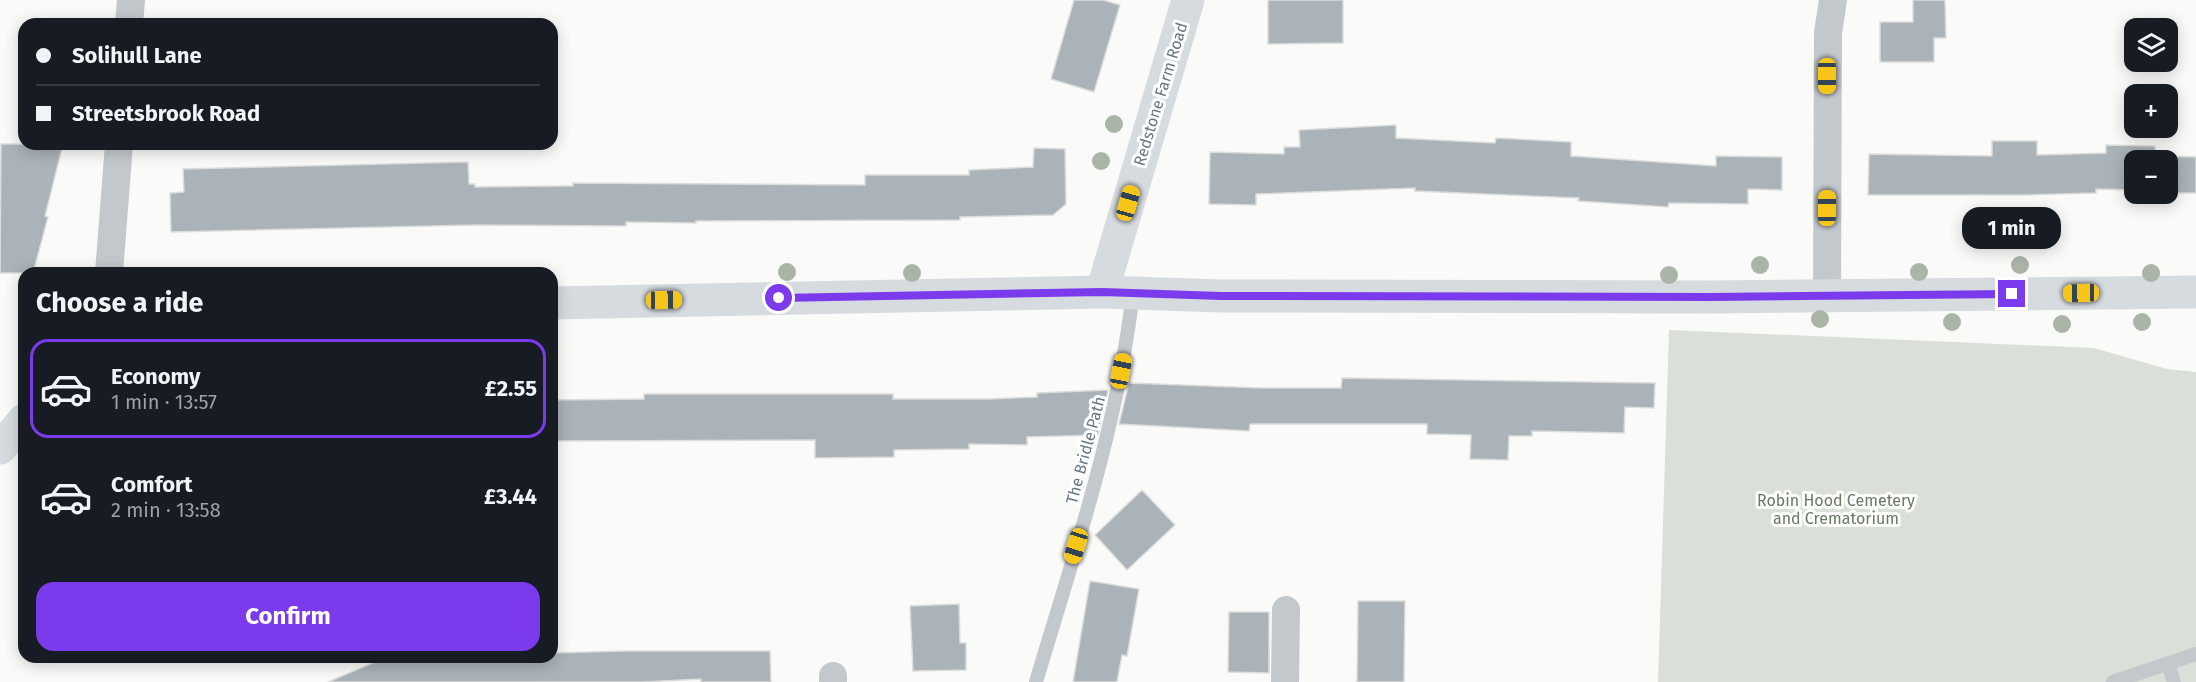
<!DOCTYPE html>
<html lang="en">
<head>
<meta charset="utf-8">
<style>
	:root { --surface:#171b24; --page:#20242c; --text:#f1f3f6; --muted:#9ea1a6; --line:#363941; --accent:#7c3aed }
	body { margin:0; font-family:"Fira Sans",sans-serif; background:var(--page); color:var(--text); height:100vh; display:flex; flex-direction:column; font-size:22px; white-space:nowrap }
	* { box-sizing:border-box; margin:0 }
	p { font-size:20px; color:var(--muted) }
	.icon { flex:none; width:33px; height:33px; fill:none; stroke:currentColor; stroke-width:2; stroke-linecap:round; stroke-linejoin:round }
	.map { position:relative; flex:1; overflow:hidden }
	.side { position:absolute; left:18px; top:267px; width:540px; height:396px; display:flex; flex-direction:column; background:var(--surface); border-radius:18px; box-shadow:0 3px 15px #0003 }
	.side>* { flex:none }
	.hud { position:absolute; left:18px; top:18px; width:540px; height:132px; border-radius:18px; box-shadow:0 3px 15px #0003; display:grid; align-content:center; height:132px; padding:0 18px; background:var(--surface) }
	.buttons { position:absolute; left:2124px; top:18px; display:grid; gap:12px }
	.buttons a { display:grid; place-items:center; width:54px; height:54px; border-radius:12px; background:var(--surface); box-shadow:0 3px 15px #0003; font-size:30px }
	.end { position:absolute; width:27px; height:27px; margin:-14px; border:8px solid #7c3aed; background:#fff; box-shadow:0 0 0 3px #fff }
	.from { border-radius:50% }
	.bubble { position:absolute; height:42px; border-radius:18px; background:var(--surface); box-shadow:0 3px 15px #0003; font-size:20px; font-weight:700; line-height:42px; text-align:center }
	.car { position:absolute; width:18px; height:36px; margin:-18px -9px; border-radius:8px; box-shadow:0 0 4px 2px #0007; background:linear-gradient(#f5c518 24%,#345 0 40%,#f5c518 0 76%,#345 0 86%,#f5c518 0) }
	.hud b { display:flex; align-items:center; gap:21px; height:57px; font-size:22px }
	.hud b+b { border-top:2px solid var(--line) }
	.hud i { width:15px; height:15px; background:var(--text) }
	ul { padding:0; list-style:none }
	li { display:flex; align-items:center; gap:18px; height:99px; margin:0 12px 9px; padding:0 6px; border:3px solid transparent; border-radius:18px }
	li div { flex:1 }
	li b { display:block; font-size:22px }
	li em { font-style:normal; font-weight:700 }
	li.active { border-color:var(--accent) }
	li>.icon { width:54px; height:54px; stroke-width:1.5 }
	h2 { padding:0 18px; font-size:27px; line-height:72px }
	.action { display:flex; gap:12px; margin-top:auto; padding:12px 18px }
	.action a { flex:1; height:69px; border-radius:18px; background:var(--accent); color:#fff; font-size:24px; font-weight:700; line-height:69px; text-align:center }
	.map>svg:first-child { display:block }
</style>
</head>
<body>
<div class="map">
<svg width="2196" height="682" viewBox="0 0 2196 682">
	<rect width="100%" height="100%" fill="#fafaf8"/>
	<path fill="#dadfd7" d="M1669,330L2094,348L2167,369L2196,372V682H1658Z"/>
	<path fill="#aab3b9" stroke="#dcdcda" stroke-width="1.5" d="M1074,0H1103L1120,5L1094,92L1051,79Z
		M1268,0H1343V43L1268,44Z
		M1913,0H1945L1946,38H1934V62H1880V22H1913Z
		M1396,125V138L1495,143L1496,138L1571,142V156L1716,166V156L1782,157V190L1748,189V204L1669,203L1668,207L1578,201L1579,198L1415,191V188L1256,194V205L1209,204L1210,152L1284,154V147H1300L1299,130Z
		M1992,141H2037V155L2106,153V145L2155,146V156L2196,157V193H2168V160H2134V190L2096,189V193L2026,195H1868L1869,154L1992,156Z
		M1,144H63L45,216L48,217L33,273H0Z
		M1034,148L1065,149L1066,204L1053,215L960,217V220L696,221V223L626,222V226L476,225L171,232L170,193L184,192L183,169L468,162L469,184H475V187L561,186H573V183L865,185V175H969V170L1033,167Z
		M1342,378L1655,383L1654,408L1625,407L1624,433L1532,431V436H1509L1508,460L1470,459L1471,435L1427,434V424H1250L1249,431L1119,424L1129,383L1262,388H1341Z
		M1108,390L1098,435L1027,437V445L969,444V449L894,450V457L815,458V440L552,441V400L644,399V394H893V399H988L1037,397V393Z
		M1142,490L1175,525L1127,570L1095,535Z
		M1090,581L1139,589L1127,656L1122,655L1117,682H1073Z
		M1358,601H1405L1404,682H1357Z
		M959,604L960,643H966V670L913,671L910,606Z
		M1229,612H1269V673L1228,672Z
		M624,651H770L771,682H701V679L642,682H328L387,657H552V653Z"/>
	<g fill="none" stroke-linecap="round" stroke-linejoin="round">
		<path stroke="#c3c8cc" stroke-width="14" d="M2168,664L2174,682
			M1036,682C1074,554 1118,426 1133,292
			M2113,682L2196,654"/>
		<path stroke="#c3c8cc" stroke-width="28" d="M129,24L131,0
			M109,273L119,144
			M1827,296L1828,33L1833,0
			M833,676V682
			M1285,682L1286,610"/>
		<path stroke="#d6dbdf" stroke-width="33" d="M1102,292L1188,0
			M552,303L1102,292L1221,296L1710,297L2196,292
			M0,448L24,420"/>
	</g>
	<g fill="#aab4a7">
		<circle cx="1114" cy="124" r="9"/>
		<circle cx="1101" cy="161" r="9"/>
		<circle cx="1760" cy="265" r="9"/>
		<circle cx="2020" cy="265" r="9"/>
		<circle cx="787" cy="272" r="9"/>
		<circle cx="1919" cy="272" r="9"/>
		<circle cx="912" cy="273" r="9"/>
		<circle cx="2151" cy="273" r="9"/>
		<circle cx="1669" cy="275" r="9"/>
		<circle cx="1820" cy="319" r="9"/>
		<circle cx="1952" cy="322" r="9"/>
		<circle cx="2142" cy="322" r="9"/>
		<circle cx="2062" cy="324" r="9"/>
	</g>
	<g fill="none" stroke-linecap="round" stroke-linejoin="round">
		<path stroke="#7c3aed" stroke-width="8" d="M779,298L1102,292L1221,296L1710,297L2012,294"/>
	</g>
	<g text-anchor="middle" stroke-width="6" stroke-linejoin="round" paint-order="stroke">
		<g font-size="16" fill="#657683" stroke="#fff">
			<text transform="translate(1160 94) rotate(-73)" y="6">Redstone Farm Road</text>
			<text transform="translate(1085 450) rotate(-75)" y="6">The Bridle Path</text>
		</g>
		<g font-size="16" fill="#687a64" stroke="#fff">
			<text x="1836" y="506">Robin Hood Cemetery<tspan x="1836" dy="18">and Crematorium</tspan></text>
		</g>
	</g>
</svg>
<div class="buttons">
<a><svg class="icon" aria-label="layers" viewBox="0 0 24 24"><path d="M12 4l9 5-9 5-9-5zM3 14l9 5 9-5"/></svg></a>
<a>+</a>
<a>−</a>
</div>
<i class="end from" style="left:779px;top:298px"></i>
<i class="end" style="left:2012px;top:294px"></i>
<div class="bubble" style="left:1962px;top:207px;width:99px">1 min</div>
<i class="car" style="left:1827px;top:76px;rotate:180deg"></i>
<i class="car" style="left:1128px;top:203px;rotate:16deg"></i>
<i class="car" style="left:1827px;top:208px;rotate:0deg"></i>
<i class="car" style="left:2081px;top:293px;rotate:269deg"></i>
<i class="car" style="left:664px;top:300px;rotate:89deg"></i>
<i class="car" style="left:1121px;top:371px;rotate:11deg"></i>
<i class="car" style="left:1076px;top:546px;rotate:197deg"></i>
<div class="hud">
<b><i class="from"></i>Solihull Lane</b>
<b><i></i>Streetsbrook Road</b>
</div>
<section class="side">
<h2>Choose a ride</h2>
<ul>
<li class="active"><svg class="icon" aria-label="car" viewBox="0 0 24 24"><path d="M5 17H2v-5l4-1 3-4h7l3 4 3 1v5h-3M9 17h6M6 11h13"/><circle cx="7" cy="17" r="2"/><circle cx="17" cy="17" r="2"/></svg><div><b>Economy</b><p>1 min · 13:57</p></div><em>£2.55</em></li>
<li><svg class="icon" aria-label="car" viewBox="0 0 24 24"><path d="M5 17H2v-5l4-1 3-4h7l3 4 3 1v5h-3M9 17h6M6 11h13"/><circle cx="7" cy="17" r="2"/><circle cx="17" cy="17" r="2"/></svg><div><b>Comfort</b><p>2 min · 13:58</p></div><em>£3.44</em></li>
</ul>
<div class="action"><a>Confirm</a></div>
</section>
</div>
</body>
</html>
